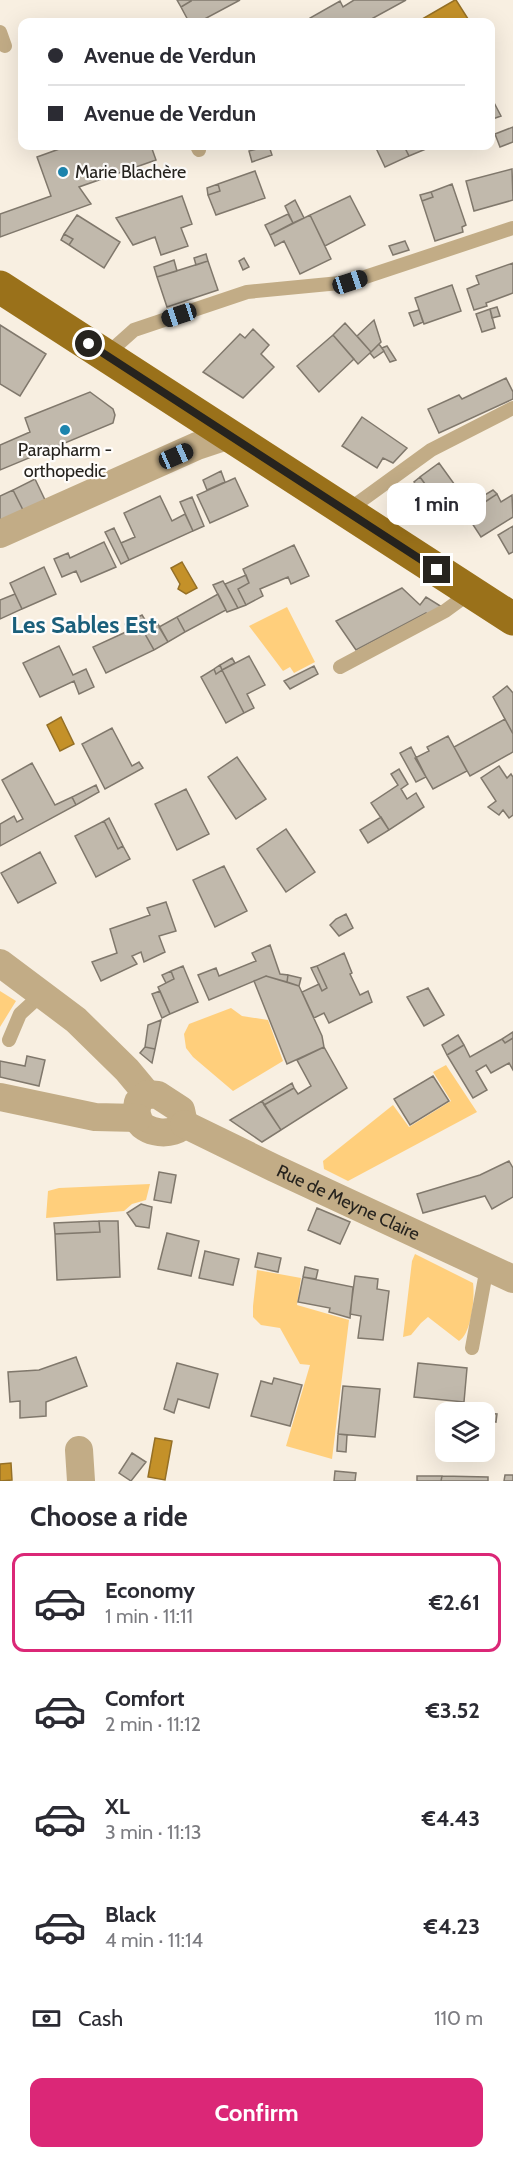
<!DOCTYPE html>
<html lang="en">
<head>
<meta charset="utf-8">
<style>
	:root { --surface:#fff; --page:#f7f7f7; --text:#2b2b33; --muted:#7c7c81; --line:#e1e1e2; --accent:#db2777 }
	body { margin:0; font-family:Cabin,sans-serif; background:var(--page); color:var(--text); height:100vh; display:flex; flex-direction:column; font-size:22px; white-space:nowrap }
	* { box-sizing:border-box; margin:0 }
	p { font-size:20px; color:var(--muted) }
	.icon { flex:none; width:33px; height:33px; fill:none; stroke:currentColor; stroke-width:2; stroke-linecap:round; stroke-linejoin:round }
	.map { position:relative; height:1481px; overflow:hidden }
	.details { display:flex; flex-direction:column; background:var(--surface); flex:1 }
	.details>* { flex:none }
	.guide { position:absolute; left:18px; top:18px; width:477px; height:132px; border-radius:12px; box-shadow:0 6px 24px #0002; display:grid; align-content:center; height:132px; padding:0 30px; background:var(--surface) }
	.controls { position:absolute; left:435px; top:1402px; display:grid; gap:12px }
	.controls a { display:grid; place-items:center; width:60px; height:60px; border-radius:12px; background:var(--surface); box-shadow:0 6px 24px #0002; font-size:30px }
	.end { position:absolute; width:27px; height:27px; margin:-14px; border:8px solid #26231e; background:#fff; box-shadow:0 0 0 3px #fff }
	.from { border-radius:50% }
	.bubble { position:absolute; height:42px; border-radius:12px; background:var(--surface); box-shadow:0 6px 24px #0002; font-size:20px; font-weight:700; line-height:42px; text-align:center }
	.car { position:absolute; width:18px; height:36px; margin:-18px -9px; border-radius:8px; box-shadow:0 0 4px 2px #0007; background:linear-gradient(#222 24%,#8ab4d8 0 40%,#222 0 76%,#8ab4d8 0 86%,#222 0) }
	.guide b { display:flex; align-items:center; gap:21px; height:57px; font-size:22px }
	.guide b+b { border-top:2px solid var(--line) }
	.guide i { width:15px; height:15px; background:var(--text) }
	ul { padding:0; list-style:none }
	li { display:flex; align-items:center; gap:18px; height:99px; margin:0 12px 9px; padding:0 18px; border:3px solid transparent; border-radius:12px }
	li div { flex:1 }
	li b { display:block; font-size:22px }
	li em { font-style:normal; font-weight:700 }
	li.active { border-color:var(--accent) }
	li>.icon { width:54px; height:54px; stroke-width:1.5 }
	h2 { padding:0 30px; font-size:27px; line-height:72px }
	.pay { display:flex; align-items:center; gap:15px; height:66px; padding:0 30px; font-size:22px }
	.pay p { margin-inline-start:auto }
	.primary-button { display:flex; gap:12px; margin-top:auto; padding:12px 30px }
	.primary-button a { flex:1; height:69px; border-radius:12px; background:var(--accent); color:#fff; font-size:24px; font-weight:700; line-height:69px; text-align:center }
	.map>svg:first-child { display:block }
</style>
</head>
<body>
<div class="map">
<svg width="513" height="1481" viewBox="0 0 513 1481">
	<rect width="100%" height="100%" fill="#f8efe1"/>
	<path fill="#ffcf7c" d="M287,607L315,662L294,673L290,667L283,671L249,626Z
		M0,991L16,1001L0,1027Z
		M231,1008L242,1016L268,1020L283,1061L233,1091L193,1057L186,1048L184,1034L189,1024Z
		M446,1065L477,1112L348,1181L324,1169L323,1161L393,1105L409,1127L451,1101L433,1072Z
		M150,1184L146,1200L132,1204L124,1211L46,1218L48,1191L59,1188Z
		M415,1254L473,1283C475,1296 472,1333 459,1341L428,1317L421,1323L411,1335L403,1337L412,1261Z
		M257,1270L301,1278L297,1305L349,1320L332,1459L286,1446L310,1365L300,1364L280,1328L261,1325L253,1317V1306Z"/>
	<path fill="#c49129" stroke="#957026" stroke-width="1.5" d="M456,0L470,22H417L455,0Z
		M182,562L197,588L186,594L178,589L180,584L171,568Z
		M61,717L74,744L60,751L47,725Z
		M155,1438L172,1441L165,1480L148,1477Z
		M11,1463L12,1480L0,1481V1464Z"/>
	<path fill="#c1b9ac" stroke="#80786c" stroke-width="1.5" d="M177,0H190L191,1L181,7Z
		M190,0H240L199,22H189L181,7L191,1Z
		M354,0H406L366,22H312L310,18L340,1L343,7Z
		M490,95L501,116L490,120Z
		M513,127V142L500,147L495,134Z
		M61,146H151L156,160L79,187L91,204L0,237V214L51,196L37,157L62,148Z
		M269,146L272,155L252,162L249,151Z
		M375,146H404L409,156L385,167Z
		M404,146H433L409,156Z
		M512,169L513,200L474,211L466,181Z
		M255,171L265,198L216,215L208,195L220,191L218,184Z
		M218,184L220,191L208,195L207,188Z
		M452,184L466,225L462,227L463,232L435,241L422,201L433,197L431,192Z
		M431,192L433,197L422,201L420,195Z
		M182,196L192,224L181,228L188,246L161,255L155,237L133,245L116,218Z
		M350,196L365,225L325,246L310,215Z
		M295,200L304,218L293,223L285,206Z
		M288,214L293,223L270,235L265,225Z
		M77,215L120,242L104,268L69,245L73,239L64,234Z
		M310,215L331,259L300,274L284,241L275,246L270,235Z
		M64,234L73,239L69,245L61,240Z
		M405,241L409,250L393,255L389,246Z
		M206,254L208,261L196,265L194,258Z
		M244,258L249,267L243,270L239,261Z
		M174,260L177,271L157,277L154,267Z
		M208,261L218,290L167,307L157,277Z
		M513,263V293L486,303L487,306L474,310L467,289L479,284L476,276Z
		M452,285L461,311L424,324L415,298Z
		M497,307L500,316L492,318L490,309Z
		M490,309L495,328L482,332L476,314Z
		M419,310L423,322L414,326L409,313Z
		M374,320L381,342L371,352L357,336Z
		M345,323L371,352L358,364L333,335Z
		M0,325L46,354L20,396L0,384Z
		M253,329L269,345L261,354L274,367L243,398L203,372L240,334L245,338Z
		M333,335L354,359L319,392L297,366Z
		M379,344L384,351L374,358L370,353Z
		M387,346L396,360L390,362L382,348Z
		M506,378L513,392V399L439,433L428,409L459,395L462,399Z
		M90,392L113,409L115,415L113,423L0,470V445L30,432L25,418Z
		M362,417L407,448L393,463L383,458L377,468L342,446Z
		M439,463L460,492L441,506L420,477Z
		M221,471L225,482L207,490L203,480Z
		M420,477L432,494L426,499L414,482Z
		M235,478L248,506L210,523L197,495Z
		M35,479L46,502L26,516L13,490Z
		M13,490L26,516L0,523V496Z
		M493,490L497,494L481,505L478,499Z
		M497,494L501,502L512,495L513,517L481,537L466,514Z
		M160,496L172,521L185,514L193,531L129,560L121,543L135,537L124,513Z
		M192,497L204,526L193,531L180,502Z
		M513,526V552L509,554L498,535Z
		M114,528L129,560L121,564L105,532Z
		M104,542L116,567L81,582L76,571L62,577L54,559L68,553L70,558Z
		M294,545L309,576L291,584L288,577L260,589L263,596L246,605L238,589L249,583L243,569Z
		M44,567L56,594L22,609L10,583Z
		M246,575L249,583L238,589L246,605L238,608L225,584Z
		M223,581L238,608L227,612L213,585Z
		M402,588L420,605L426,597L442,607L428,615L426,613L356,650L336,621Z
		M15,594L22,609L0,619V600Z
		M218,594L226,610L185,632L177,617Z
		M142,615L150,628L158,624L168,642L154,650L136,618Z
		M177,617L185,632L168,642L159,627Z
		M136,618L154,650L106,673L93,647L128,631L125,624Z
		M59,646L73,675L86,669L94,687L79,694L74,681L40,697L23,663Z
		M249,656L265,685L247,694L254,708L244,713L222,670Z
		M232,658L235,663L222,670L220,665Z
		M220,665L222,670L216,674L214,669Z
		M314,666L318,674L290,689L284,681Z
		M214,669L216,674L222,670L244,713L226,723L201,677Z
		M507,686L513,693V734L493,697Z
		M505,719L513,734V752L470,776L454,747Z
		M112,728L132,766L139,762L143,768L105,789L82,744Z
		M448,736L467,771L433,789L415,758L429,751L427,747Z
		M411,747L426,777L416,782L400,753Z
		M237,757L266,799L236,819L208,777Z
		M32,763L55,805L72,797L76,805L0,846V824L14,816L17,822L23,819L2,780Z
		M499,766L507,778L511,774L513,777V815L509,818L503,810L499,815L488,807L496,801L481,778Z
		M399,769L408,784L401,789L407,799L416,793L424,807L389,830L371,803L398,785L391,774Z
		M96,785L99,792L76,805L72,797Z
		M186,789L209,834L177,850L155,804Z
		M381,817L389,830L368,843L360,830Z
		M109,818L123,846L118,849L104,821Z
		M104,821L118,849L123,846L130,859L96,877L75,836Z
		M286,829L315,872L286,892L257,849Z
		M40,852L56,883L18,903L1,873Z
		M224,866L247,911L215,927L193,880Z
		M166,902L176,931L159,936L165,952L144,962L141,952L132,956L137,964L101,981L92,962L117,953L110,929L150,915L147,908Z
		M346,914L353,928L339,936L330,925L336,919Z
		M270,945L280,974L288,975L287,982L266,976L209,1000L198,975L216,968L219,976L256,961L252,953Z
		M344,953L352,973L350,974L360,995L368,991L372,1002L329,1023L324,1013L314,1018L302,992L319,984L322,991L327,988L317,966Z
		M183,966L198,1002L170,1014L158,987L174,979L171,971Z
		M317,966L327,988L322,991L311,968Z
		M171,971L174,979L166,983L162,975Z
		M288,975L301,978L299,986L287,982Z
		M266,976L299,986L322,1036L324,1047L287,1064L254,981Z
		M428,988L444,1015L424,1026L407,997Z
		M160,991L170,1014L162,1018L152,994Z
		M161,1020L155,1049L145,1047L148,1025Z
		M513,1032V1038L505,1043L502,1039Z
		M458,1035L464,1045L447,1055L442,1045Z
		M513,1038V1070L509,1063L491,1073L486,1065L476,1071L487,1090L473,1098L447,1055L464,1045L470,1057L502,1039L505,1043Z
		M145,1047L155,1049L152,1063L140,1053Z
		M324,1047L347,1088L281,1130L264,1105L294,1088L298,1094L311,1086L297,1060Z
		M27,1056L45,1060L39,1086L0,1077V1061L25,1066Z
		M433,1076L449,1101L410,1125L394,1099Z
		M292,1083L294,1088L264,1105L262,1101Z
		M262,1101L281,1130L262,1142L230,1120Z
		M509,1161L513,1168V1197L492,1209L485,1196L423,1213L417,1194L480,1175Z
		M159,1172L176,1175L171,1203L154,1200Z
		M141,1204L152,1207L149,1228L136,1226L127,1213Z
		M317,1208L350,1222L340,1244L308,1230Z
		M99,1221H118L120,1277L57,1280L55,1234L100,1232Z
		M99,1221L100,1232L55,1234L54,1223Z
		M167,1233L199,1241L191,1276L158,1269Z
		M205,1251L239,1259L233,1285L199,1278Z
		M258,1253L281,1258L278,1272L255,1267Z
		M305,1267L318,1270L316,1279L303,1277Z
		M355,1276L378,1279L377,1289L389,1291L383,1340L358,1338L361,1316L350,1314Z
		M303,1277L353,1287L350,1318L329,1312L330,1308L298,1302Z
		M76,1357L87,1386L46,1402V1416L20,1418V1401L10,1402L8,1372L39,1370Z
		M177,1363L218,1374L209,1408L178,1399L174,1413L164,1409Z
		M418,1363L467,1368L464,1402L414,1397Z
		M274,1378L302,1385L290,1426L251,1416L261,1381L272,1384Z
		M343,1386L380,1389L375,1437L338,1434Z
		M486,1413L497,1414L496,1422L485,1420Z
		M338,1434L347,1435L346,1452L337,1451Z
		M132,1453L146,1462L131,1481L119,1473Z
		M335,1471L356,1473L355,1481H334Z
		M505,1475H513V1481H504Z
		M417,1476H442L441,1481H417Z
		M442,1476L488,1477V1481H441Z"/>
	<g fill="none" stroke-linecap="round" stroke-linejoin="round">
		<path stroke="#c2ac86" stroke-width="14" d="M0,32L5,46
			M197,146L199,150
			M106,355L134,330L247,292L350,282L513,228
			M347,511L431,450L513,408
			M340,667L445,611L471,592
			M9,1040L20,1014L43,993
			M472,1348L487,1267"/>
		<g stroke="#c2ac86" stroke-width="28">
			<path d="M0,534L197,446L230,435"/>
			<path d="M0,963L76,1020L127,1070L147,1094"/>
			<path d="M147,1094L158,1095L181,1110L184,1124C175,1137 142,1135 137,1117C136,1113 137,1107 138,1102Z"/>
			<path d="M0,1097L95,1117L138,1118"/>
			<path id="s1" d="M184,1124L274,1168L513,1279"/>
			<path d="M79,1450L81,1481"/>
		</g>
		<path stroke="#9a711a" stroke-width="33" d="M0,287L513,619"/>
	</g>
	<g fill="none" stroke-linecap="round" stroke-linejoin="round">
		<path stroke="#26231e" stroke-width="8" d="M89,344L437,570"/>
	</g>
	<g fill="#1d85ae" stroke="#fffdfb" stroke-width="2">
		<circle cx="63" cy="172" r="6"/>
		<circle cx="65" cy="430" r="6"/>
	</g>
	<g text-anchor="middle" stroke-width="4.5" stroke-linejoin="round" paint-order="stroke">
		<g font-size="18" fill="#26231e" stroke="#fffdfb" text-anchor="start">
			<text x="75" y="178">Marie Blachère</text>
			<text x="65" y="456" text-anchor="middle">Parapharm -<tspan x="65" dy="21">orthopedic</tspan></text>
		</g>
		<g font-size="18" fill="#26231e" stroke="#fffdfb">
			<text dy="6" stroke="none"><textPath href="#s1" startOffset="182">Rue de Meyne Claire</textPath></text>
		</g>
		<g font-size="24" font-weight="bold" fill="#1b5f7b" stroke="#fffdfb">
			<text x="84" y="633">Les Sables Est</text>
		</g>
	</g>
</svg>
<div class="controls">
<a><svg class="icon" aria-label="layers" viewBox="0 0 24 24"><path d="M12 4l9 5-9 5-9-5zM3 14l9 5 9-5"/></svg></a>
</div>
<i class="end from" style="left:89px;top:344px"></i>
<i class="end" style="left:437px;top:570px"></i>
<div class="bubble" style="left:387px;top:483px;width:99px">1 min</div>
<i class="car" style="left:350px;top:282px;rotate:72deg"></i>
<i class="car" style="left:179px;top:315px;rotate:252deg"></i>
<i class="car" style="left:176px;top:456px;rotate:66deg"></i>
<div class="guide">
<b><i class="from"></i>Avenue de Verdun</b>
<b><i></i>Avenue de Verdun</b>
</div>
</div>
<section class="details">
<h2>Choose a ride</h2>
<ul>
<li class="active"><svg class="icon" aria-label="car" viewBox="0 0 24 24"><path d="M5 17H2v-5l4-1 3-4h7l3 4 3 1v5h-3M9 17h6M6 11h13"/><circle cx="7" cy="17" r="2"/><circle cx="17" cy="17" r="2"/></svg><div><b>Economy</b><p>1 min · 11:11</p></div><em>€2.61</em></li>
<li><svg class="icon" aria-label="car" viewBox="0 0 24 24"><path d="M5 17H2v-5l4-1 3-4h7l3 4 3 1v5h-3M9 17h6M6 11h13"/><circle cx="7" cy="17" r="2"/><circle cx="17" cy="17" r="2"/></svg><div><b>Comfort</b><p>2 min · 11:12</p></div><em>€3.52</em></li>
<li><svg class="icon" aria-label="car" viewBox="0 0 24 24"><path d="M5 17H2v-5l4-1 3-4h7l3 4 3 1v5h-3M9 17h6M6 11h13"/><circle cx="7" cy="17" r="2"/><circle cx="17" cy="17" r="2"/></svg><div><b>XL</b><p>3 min · 11:13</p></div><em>€4.43</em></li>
<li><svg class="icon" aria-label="car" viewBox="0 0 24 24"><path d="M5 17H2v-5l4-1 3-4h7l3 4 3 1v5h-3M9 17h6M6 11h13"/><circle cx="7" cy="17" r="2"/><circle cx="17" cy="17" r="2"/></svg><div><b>Black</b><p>4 min · 11:14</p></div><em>€4.23</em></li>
</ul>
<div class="pay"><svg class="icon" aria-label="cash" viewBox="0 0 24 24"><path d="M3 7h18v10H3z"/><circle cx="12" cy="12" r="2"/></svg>Cash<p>110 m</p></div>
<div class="primary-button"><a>Confirm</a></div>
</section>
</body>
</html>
